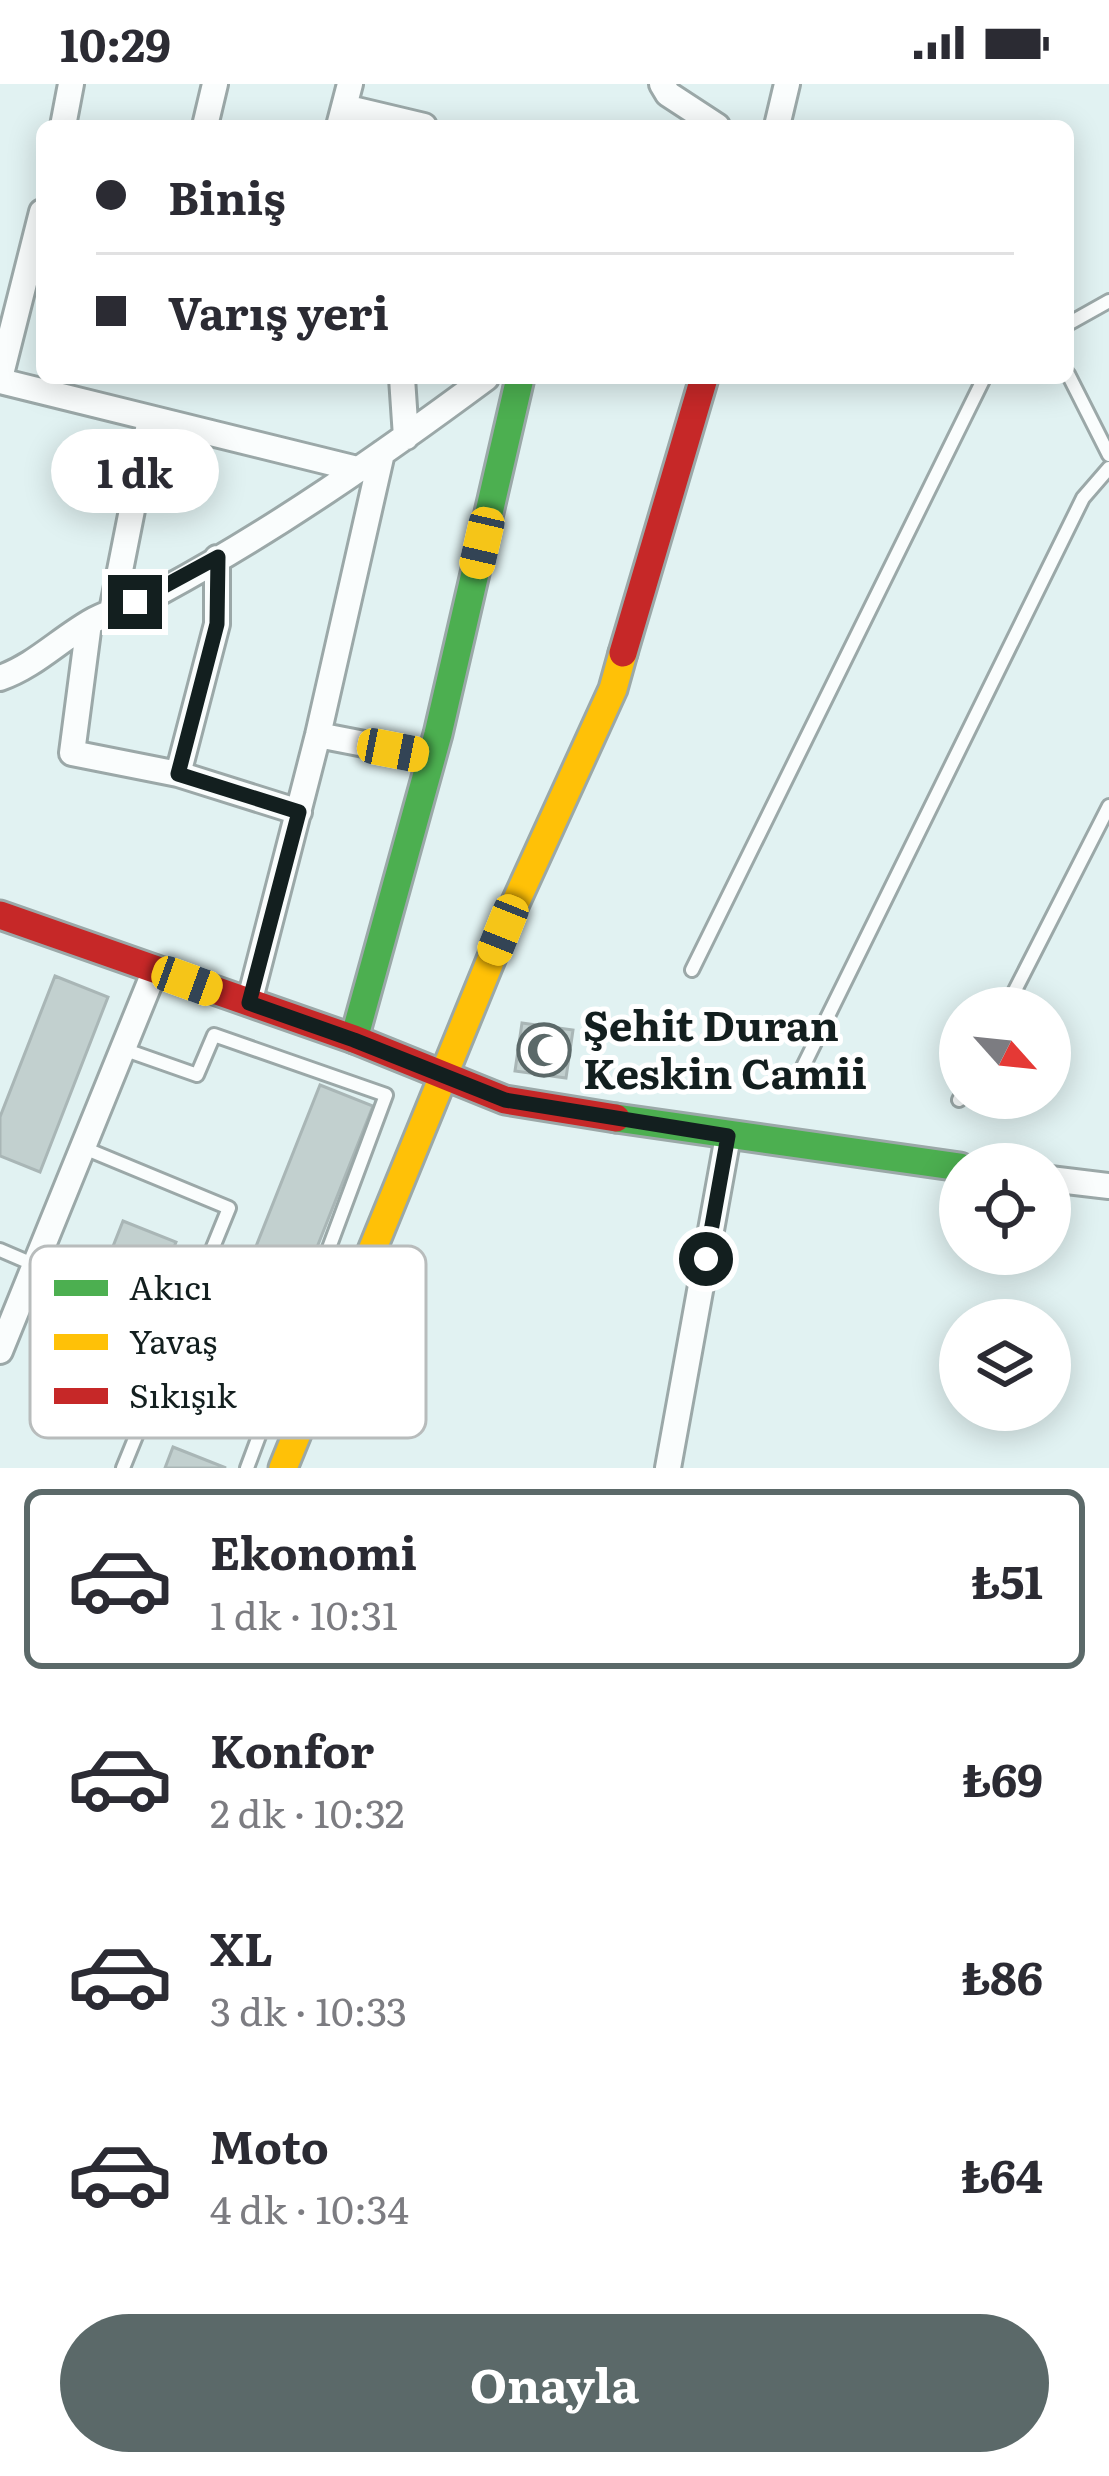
<!DOCTYPE html>
<html lang="tr">
<head>
<meta charset="utf-8">
<style>
	:root { --surface:#fff; --page:#f7f7f7; --text:#2b2b33; --muted:#7c7c81; --line:#e1e1e2; --accent:#5b6969 }
	body { margin:0; font-family:Literata,serif; background:var(--page); color:var(--text); height:100vh; display:flex; flex-direction:column; font-size:45px; white-space:nowrap }
	* { box-sizing:border-box; margin:0 }
	p { font-size:39px; color:var(--muted) }
	.icon { flex:none; width:66px; height:66px; fill:none; stroke:currentColor; stroke-width:2; stroke-linecap:round; stroke-linejoin:round }
	.map { position:relative; height:1384px; overflow:hidden }
	.sheet { display:flex; flex-direction:column; background:var(--surface); flex:1 }
	.sheet>* { flex:none }
	.banner { position:absolute; left:36px; top:36px; width:1038px; height:264px; border-radius:18px; box-shadow:0 6px 30px #0003; display:grid; align-content:center; height:264px; padding:0 60px; background:var(--surface) }
	.needle { width:78px; rotate:117deg }
	.tools { position:absolute; left:939px; top:903px; display:grid; gap:24px }
	.tools a { display:grid; place-items:center; width:132px; height:132px; border-radius:50%; background:var(--surface); box-shadow:0 6px 30px #0003; font-size:60px }
	.end { position:absolute; width:54px; height:54px; margin:-27px; border:15px solid #131f1f; background:#fff; box-shadow:0 0 0 6px #fff }
	.from { border-radius:50% }
	.bubble { position:absolute; height:84px; border-radius:42px; background:var(--surface); box-shadow:0 6px 30px #0003; font-size:39px; font-weight:700; line-height:84px; text-align:center }
	.car { position:absolute; width:36px; height:72px; margin:-36px -18px; border-radius:15px; box-shadow:0 0 9px 3px #0007; background:linear-gradient(#f5c518 24%,#345 0 40%,#f5c518 0 76%,#345 0 86%,#f5c518 0) }
	.banner b { display:flex; align-items:center; gap:42px; height:114px; font-size:45px }
	.banner b+b { border-top:3px solid var(--line) }
	.banner i { width:30px; height:30px; background:var(--text) }
	ul { padding:21px 0 0; list-style:none }
	li { display:flex; align-items:center; gap:36px; height:180px; margin:0 24px 18px; padding:0 36px; border:6px solid transparent; border-radius:18px }
	li div { flex:1 }
	li b { display:block; font-size:45px }
	li em { font-style:normal; font-weight:700 }
	li.active { border-color:var(--accent) }
	li>.icon { width:108px; height:108px; stroke-width:1.5 }
	.cta { display:flex; gap:24px; margin-top:auto; padding:24px 60px }
	.cta a { flex:1; height:138px; border-radius:72px; background:var(--accent); color:#fff; font-size:48px; font-weight:700; line-height:138px; text-align:center }
	.status { display:flex; justify-content:space-between; align-items:center; height:84px; padding:0 60px; background:var(--surface); direction:ltr }
	.status svg { height:33px; fill:currentColor }
	.map>svg:first-child { display:block }
</style>
</head>
<body>
<div class="status"><b>10:29</b><svg viewBox="0 0 49 12"><path d="M0 12V9h3v3zM5 12V6h3v6zM10 12V3h3v9zM15 12V0h3v12zM26 1h20v11H26zM47 4h2v5h-2z"/></svg></div>
<div class="map">
<svg width="1109" height="1384" viewBox="0 0 1109 1384">
	<rect width="100%" height="100%" fill="#e1f2f2"/>
	<path fill="#c2d0cf" stroke="#a9b6b6" stroke-width="3" d="M55,892L108,913L40,1088L0,1072V1033Z
		M522,939L573,946L566,994L515,987Z
		M320,1001L373,1022L304,1196L251,1175Z
		M123,1137L176,1158L107,1333L54,1312Z
		M173,1363L226,1384H165Z"/>
	<g fill="none" stroke-linecap="round" stroke-linejoin="round">
		<g stroke="#9ba8a8" stroke-width="18">
			<path id="lane" d="M1068,240L1109,217
				M1068,290L1109,371
				M692,886L984,294
				M1006,924L1109,722
				M123,965L197,991L214,951L386,1011L247,1384
				M796,997L1083,414L1109,384
				M959,1016L960,1014
				M84,1064L229,1124L123,1384
				M0,1166L35,1181
				M188,1225L293,1267
				M164,1284L269,1329"/>
		</g>
		<g stroke="#9ba8a8" stroke-width="30">
			<path id="street" d="M662,0L668,10L717,42
				M344,23L424,42
				M63,42L71,0
				M205,42L215,0
				M339,42L350,0
				M777,42L787,0
				M0,294L42,128
				M402,294L406,353
				M0,297L357,385
				M112,527L150,335
				M89,539L72,669L178,690L299,728
				M0,594C35,582 61,554 94,536C116,525 140,518 162,507C275,446 382,371 486,294
				M318,651L431,673
				M178,690L217,540V474
				M249,919L318,651L382,369
				M1050,1095L1109,1102
				M0,1267L155,886
				M668,1384L728,1052"/>
		</g>
		<g stroke="#9ba8a8" stroke-width="33">
			<path id="fast" d="M354,955L438,650L520,294
				M616,1034L960,1083"/>
		</g>
		<g stroke="#9ba8a8" stroke-width="33">
			<path id="slow" d="M283,1384L503,846L613,605L623,569"/>
		</g>
		<g stroke="#9ba8a8" stroke-width="33">
			<path id="jam" d="M623,569L704,294
				M0,831L354,955L505,1016L616,1034"/>
		</g>
		<use href="#lane" stroke="#fafdfd" stroke-width="12"/>
		<use href="#street" stroke="#fafdfd" stroke-width="24"/>
		<use href="#fast" stroke="#4caf50" stroke-width="27"/>
		<use href="#slow" stroke="#ffc107" stroke-width="27"/>
		<use href="#jam" stroke="#c62828" stroke-width="27"/>
	</g>
	<g fill="none" stroke-linecap="round" stroke-linejoin="round">
		<path stroke="#131f1f" stroke-width="15" d="M135,518L218,473L217,540L178,690L299,728L249,919L354,956L505,1016L728,1052L706,1175"/>
	</g>
	<defs>
		<g id="mosque-ring" transform="scale(2.7)"><circle r="9.5" fill="#fff" stroke="#5b6969" stroke-width="1.5"/><path d="M3.5-4.9A6 6 0 1 0 3.5 4.9A5 5 0 1 1 3.5-4.9Z" fill="#5b6969"/></g>
	</defs>
	<g fill-rule="evenodd">
		<use href="#mosque-ring" x="544" y="966"/>
	</g>
	<g text-anchor="middle" stroke-width="10" stroke-linejoin="round" paint-order="stroke">
		<g font-size="42" font-weight="bold" fill="#131f1f" stroke="#fff" text-anchor="start">
			<text x="583" y="957">Şehit Duran<tspan x="583" dy="48">Keskin Camii</tspan></text>
		</g>
	</g>
	<rect x="30" y="1162" width="396" height="192" rx="18" fill="#fff" stroke="#b8bcbc" stroke-width="3"/>
	<rect x="54" y="1196" width="54" height="16" fill="#4caf50"/>
	<rect x="54" y="1250" width="54" height="16" fill="#ffc107"/>
	<rect x="54" y="1304" width="54" height="16" fill="#c62828"/>
	<g font-size="33" fill="#131f1f">
		<text x="129" y="1216">Akıcı</text>
		<text x="129" y="1270">Yavaş</text>
		<text x="129" y="1324">Sıkışık</text>
	</g>
</svg>
<div class="tools">
<a><svg class="needle" viewBox="-14 -14 28 28"><path d="M0-13l5 13h-10z" fill="#e53935"/><path d="M0 13l5-13h-10z" fill="#7c7c81"/></svg></a>
<a><svg class="icon" aria-label="locate" viewBox="0 0 24 24"><circle cx="12" cy="12" r="6"/><path d="M12 2v4M12 18v4M2 12h4M18 12h4"/></svg></a>
<a><svg class="icon" aria-label="layers" viewBox="0 0 24 24"><path d="M12 4l9 5-9 5-9-5zM3 14l9 5 9-5"/></svg></a>
</div>
<i class="end from" style="left:706px;top:1175px"></i>
<i class="end" style="left:135px;top:518px"></i>
<div class="bubble" style="left:51px;top:345px;width:168px">1 dk</div>
<i class="car" style="left:482px;top:459px;rotate:193deg"></i>
<i class="car" style="left:393px;top:666px;rotate:101deg"></i>
<i class="car" style="left:503px;top:846px;rotate:202deg"></i>
<i class="car" style="left:187px;top:897px;rotate:110deg"></i>
<div class="banner">
<b><i class="from"></i>Biniş</b>
<b><i></i>Varış yeri</b>
</div>
</div>
<section class="sheet">
<ul>
<li class="active"><svg class="icon" aria-label="car" viewBox="0 0 24 24"><path d="M5 17H2v-5l4-1 3-4h7l3 4 3 1v5h-3M9 17h6M6 11h13"/><circle cx="7" cy="17" r="2"/><circle cx="17" cy="17" r="2"/></svg><div><b>Ekonomi</b><p>1 dk · 10:31</p></div><em>₺51</em></li>
<li><svg class="icon" aria-label="car" viewBox="0 0 24 24"><path d="M5 17H2v-5l4-1 3-4h7l3 4 3 1v5h-3M9 17h6M6 11h13"/><circle cx="7" cy="17" r="2"/><circle cx="17" cy="17" r="2"/></svg><div><b>Konfor</b><p>2 dk · 10:32</p></div><em>₺69</em></li>
<li><svg class="icon" aria-label="car" viewBox="0 0 24 24"><path d="M5 17H2v-5l4-1 3-4h7l3 4 3 1v5h-3M9 17h6M6 11h13"/><circle cx="7" cy="17" r="2"/><circle cx="17" cy="17" r="2"/></svg><div><b>XL</b><p>3 dk · 10:33</p></div><em>₺86</em></li>
<li><svg class="icon" aria-label="car" viewBox="0 0 24 24"><path d="M5 17H2v-5l4-1 3-4h7l3 4 3 1v5h-3M9 17h6M6 11h13"/><circle cx="7" cy="17" r="2"/><circle cx="17" cy="17" r="2"/></svg><div><b>Moto</b><p>4 dk · 10:34</p></div><em>₺64</em></li>
</ul>
<div class="cta"><a>Onayla</a></div>
</section>
</body>
</html>
